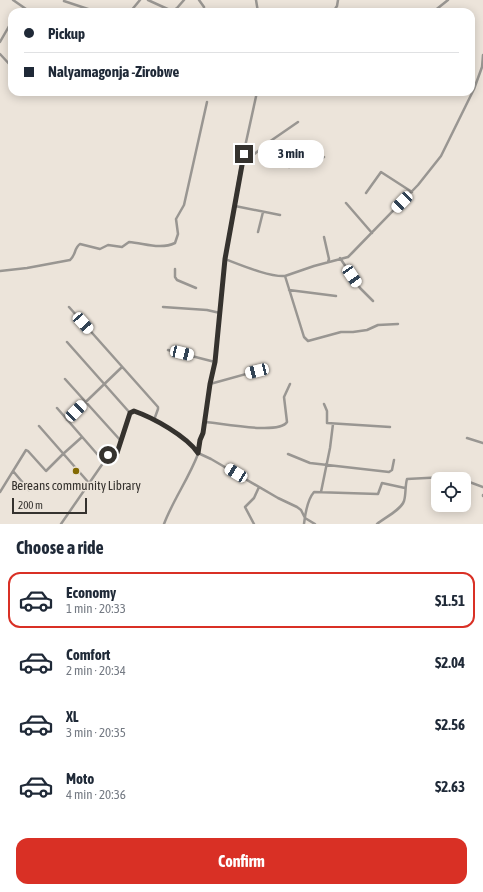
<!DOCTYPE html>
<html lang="en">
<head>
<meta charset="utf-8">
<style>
	:root { --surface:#fff; --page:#f6f6f7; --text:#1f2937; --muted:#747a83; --line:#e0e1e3; --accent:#d93025 }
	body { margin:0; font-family:"Asap Condensed",sans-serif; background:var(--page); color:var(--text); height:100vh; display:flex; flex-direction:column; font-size:15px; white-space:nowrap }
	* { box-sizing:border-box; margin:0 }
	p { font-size:13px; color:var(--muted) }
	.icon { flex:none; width:22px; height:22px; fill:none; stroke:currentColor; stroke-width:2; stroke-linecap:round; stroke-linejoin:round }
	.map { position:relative; height:524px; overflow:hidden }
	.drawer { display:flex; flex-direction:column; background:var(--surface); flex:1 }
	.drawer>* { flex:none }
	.guide { position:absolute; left:8px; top:8px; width:467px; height:88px; border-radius:12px; box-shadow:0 2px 10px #0003; display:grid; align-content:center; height:88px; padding:0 16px; background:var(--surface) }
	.buttons { position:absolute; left:431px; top:472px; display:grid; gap:8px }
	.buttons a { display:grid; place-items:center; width:40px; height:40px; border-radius:8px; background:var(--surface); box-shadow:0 2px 10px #0003; font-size:20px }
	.scale { position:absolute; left:12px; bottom:10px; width:75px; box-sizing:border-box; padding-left:4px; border:2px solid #35322e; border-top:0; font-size:11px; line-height:14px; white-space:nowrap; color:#35322e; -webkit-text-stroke:3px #ece4da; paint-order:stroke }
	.end { position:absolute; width:18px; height:18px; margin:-9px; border:5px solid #35322e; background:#fff; box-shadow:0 0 0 2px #fff }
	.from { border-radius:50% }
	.bubble { position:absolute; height:28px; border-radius:12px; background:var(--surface); box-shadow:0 2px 10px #0003; font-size:13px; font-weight:700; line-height:28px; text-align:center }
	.car { position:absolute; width:12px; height:24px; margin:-12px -6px; border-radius:5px; box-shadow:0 0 3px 1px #0007; background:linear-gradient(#fff 24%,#345 0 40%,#fff 0 76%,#345 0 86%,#fff 0) }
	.guide b { display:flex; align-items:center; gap:14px; height:38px; font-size:15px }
	.guide b+b { border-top:1px solid var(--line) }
	.guide i { width:10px; height:10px; background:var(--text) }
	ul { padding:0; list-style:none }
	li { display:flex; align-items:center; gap:12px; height:56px; margin:0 8px 6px; padding:0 8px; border:2px solid transparent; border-radius:12px }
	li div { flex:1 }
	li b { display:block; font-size:15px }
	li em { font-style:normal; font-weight:700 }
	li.on { border-color:var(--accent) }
	li>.icon { width:36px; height:36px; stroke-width:1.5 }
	h2 { padding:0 16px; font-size:18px; line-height:48px }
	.cta { display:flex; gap:8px; margin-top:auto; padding:8px 16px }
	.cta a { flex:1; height:46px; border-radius:12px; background:var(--accent); color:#fff; font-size:16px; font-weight:700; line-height:46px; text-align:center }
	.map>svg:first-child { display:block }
</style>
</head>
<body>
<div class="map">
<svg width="483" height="524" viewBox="0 0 483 524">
	<rect width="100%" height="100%" fill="#ece4da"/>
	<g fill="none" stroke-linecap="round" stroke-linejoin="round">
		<path stroke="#999692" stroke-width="2.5" d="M13,0L26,9V11L25,12
			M148,0L172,11L177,8L184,0
			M199,0L204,7V12
			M256,0L258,12
			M64,1L97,12
			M130,12L140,0
			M333,12L337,6L338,0
			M433,12L448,0
			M0,42L12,21
			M0,54L12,67
			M269,142L277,156L289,167L302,163H316L324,157
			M241,165L269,142L298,122
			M366,193L381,172L412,192
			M346,203L372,233
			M235,206L280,215
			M258,232L263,212
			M324,237L329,259L328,262
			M340,258L360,288L373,301
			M225,259C241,265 269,277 285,276L314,266L348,257L352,253L418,185L441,156L474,89L482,67L483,55
			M175,269V277L177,280L196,288
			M0,271L27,268L70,260C76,255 74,248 80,244L100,249L108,245L122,247L129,242C144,243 160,250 175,243L178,234L176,219L184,205L207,102
			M285,276L304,337L308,341L341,332H353L367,330L378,325L398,324
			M289,290L336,296
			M69,307L158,407V409L154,420
			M163,307L207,310L220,313
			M67,342L130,413
			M168,350L215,362
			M65,379L121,441
			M210,384L257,371
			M324,404L327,411V423L390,427
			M57,408L104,462
			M67,420L122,367
			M205,422C220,423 279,435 287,422L284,397L290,384
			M39,426L89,483
			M467,438L483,443
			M288,454L310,463L389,472L392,470L394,460
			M13,471L29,490
			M464,480L483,487
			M0,492L26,450L28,451L46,471L63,454L82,437
			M321,492L330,448L333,424
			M483,495V496
			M61,524L110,453L111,451L117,453L130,413L134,411L154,420L187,440L198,453L211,459L278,498L297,507L301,510L305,518L315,524
			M164,524C173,500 189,478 198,454C200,447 200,440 203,433L210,384L215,362L225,259L241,165L257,92
			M254,524L245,507L254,498L259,487
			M304,524C305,515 308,499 314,492L378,494L382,483L405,488
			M377,524C384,518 401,510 404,501C406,495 405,486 407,479L445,477L462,479"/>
	</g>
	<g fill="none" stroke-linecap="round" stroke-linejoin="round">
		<path stroke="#35322e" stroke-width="5" d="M108,455L111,451L117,453L130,413L134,411C154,418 186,436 198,453L200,440L203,433L210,384L215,362L225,259L244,154"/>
	</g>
	<circle fill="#836a03" stroke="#ece4da" stroke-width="1.5" cx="76" cy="471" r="4"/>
	<g text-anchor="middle" stroke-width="3" stroke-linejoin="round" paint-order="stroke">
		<g font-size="13" fill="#35322e" stroke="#ece4da">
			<text x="76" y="490">Bereans community Library</text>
		</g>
	</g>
</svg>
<div class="buttons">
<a><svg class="icon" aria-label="locate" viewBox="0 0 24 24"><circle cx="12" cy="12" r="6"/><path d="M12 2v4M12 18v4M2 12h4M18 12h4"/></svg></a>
</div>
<div class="scale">200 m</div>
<i class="end from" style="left:108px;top:455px"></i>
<i class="end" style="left:244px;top:154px"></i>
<div class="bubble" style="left:258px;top:140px;width:66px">3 min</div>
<i class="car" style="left:402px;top:202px;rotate:224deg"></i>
<i class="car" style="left:352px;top:276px;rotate:146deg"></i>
<i class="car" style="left:83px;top:323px;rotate:138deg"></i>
<i class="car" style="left:182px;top:353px;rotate:103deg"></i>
<i class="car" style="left:257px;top:371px;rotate:256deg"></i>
<i class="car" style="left:76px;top:411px;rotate:45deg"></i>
<i class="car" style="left:236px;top:473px;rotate:301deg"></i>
<div class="guide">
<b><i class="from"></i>Pickup</b>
<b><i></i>Nalyamagonja -Zirobwe</b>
</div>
</div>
<section class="drawer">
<h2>Choose a ride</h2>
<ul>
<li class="on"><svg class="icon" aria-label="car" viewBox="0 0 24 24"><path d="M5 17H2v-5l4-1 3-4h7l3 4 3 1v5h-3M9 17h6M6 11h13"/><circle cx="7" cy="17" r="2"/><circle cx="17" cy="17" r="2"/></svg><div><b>Economy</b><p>1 min · 20:33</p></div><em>$1.51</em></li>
<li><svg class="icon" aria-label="car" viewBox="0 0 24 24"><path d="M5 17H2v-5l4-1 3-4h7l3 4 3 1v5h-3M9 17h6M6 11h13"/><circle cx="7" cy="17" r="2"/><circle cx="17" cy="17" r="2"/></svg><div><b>Comfort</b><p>2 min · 20:34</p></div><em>$2.04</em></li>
<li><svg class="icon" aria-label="car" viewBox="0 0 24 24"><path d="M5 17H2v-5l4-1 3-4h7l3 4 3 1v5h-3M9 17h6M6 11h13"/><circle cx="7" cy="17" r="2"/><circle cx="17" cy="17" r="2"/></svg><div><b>XL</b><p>3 min · 20:35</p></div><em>$2.56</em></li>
<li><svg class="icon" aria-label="car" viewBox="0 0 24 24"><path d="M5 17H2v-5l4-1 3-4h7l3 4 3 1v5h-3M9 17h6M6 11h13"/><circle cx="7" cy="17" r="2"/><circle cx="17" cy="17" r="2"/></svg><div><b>Moto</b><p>4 min · 20:36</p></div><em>$2.63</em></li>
</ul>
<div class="cta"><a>Confirm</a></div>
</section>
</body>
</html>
